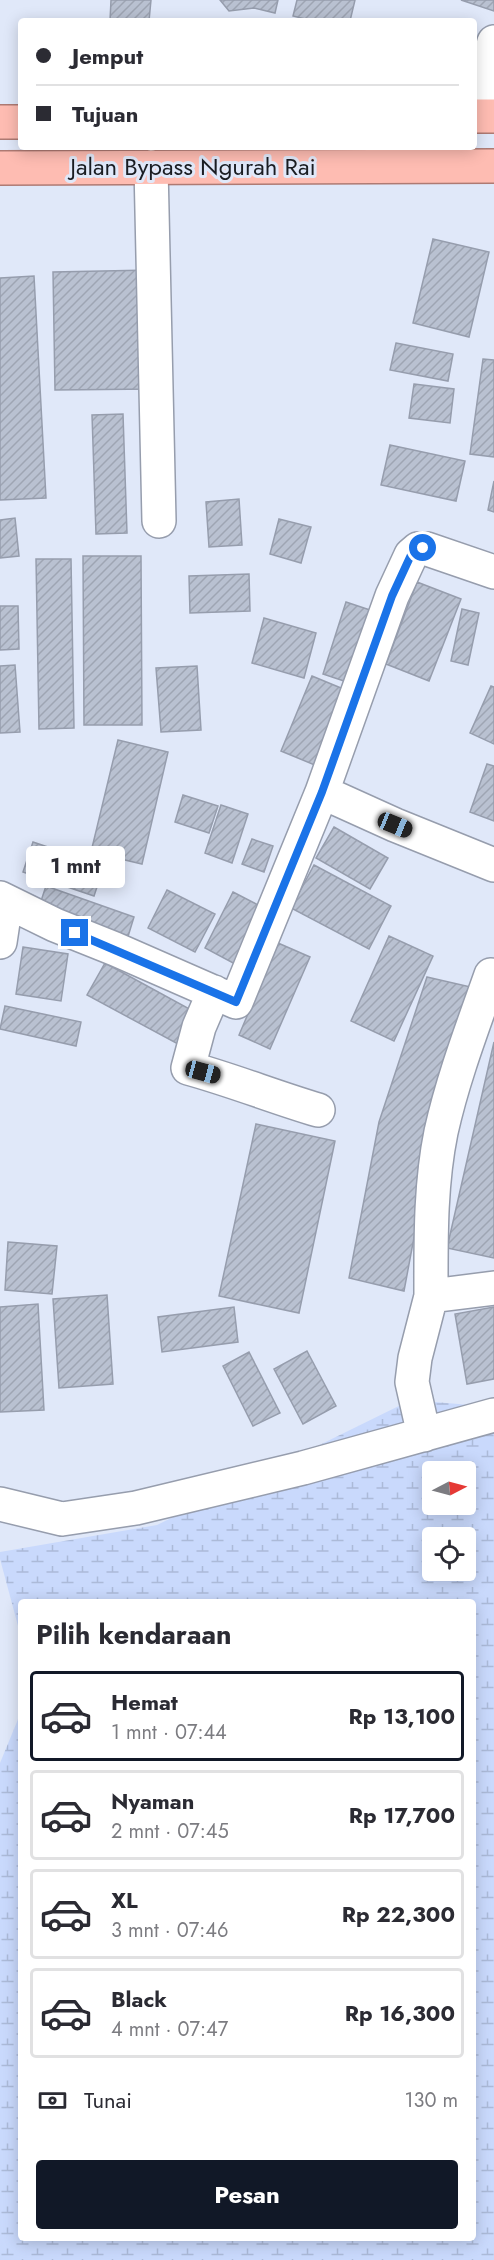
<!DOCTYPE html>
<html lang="id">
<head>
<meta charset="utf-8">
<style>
	:root { --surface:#fff; --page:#f7f7f7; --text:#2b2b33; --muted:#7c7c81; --line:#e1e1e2; --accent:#111827 }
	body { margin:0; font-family:Jost,sans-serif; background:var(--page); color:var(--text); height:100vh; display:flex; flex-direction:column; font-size:22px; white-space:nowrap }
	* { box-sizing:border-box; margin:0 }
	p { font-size:20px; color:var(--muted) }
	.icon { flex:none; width:33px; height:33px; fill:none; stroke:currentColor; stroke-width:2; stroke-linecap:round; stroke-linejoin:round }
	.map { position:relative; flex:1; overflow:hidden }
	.sheet { position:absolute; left:18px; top:1599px; width:458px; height:642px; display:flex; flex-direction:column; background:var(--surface); border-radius:6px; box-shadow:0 3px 15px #0003 }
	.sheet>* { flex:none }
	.guide { position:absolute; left:18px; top:18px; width:459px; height:132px; border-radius:6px; box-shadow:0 3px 15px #0003; display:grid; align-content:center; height:132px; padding:0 18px; background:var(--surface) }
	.needle { width:39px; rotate:84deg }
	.tools { position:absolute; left:422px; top:1461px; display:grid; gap:12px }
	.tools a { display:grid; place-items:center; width:54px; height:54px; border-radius:6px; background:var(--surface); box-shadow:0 3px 15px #0003; font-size:30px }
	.end { position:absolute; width:27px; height:27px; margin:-14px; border:8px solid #1a73e8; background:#fff; box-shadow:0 0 0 3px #fff }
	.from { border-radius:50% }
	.bubble { position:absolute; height:42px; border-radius:6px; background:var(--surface); box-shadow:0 3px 15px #0003; font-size:20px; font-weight:700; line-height:42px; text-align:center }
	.car { position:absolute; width:18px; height:36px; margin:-18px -9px; border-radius:8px; box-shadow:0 0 4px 2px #0007; background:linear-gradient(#222 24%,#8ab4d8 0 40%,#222 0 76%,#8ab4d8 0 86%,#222 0) }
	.guide b { display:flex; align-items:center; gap:21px; height:57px; font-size:22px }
	.guide b+b { border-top:2px solid var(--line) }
	.guide i { width:15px; height:15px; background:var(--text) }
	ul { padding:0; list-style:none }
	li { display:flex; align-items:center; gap:18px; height:90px; margin:0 12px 9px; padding:0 6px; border:3px solid var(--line); border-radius:6px }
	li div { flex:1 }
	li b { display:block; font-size:22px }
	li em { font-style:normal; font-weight:700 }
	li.on { border-color:var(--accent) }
	li>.icon { width:54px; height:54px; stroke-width:1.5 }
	h2 { padding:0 18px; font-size:27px; line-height:72px }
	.pay { display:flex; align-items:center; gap:15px; height:66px; padding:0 18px; font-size:22px }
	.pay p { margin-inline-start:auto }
	.action { display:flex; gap:12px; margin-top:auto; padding:12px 18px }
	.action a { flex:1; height:69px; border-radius:6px; background:var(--accent); color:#fff; font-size:24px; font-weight:700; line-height:69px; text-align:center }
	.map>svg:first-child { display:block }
</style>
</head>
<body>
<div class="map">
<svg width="494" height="2260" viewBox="0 0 494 2260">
	<defs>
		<pattern id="wetland-marsh" width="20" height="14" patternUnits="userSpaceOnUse" patternTransform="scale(1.5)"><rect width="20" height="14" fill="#c9d9fc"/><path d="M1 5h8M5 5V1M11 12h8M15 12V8" fill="none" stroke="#acbad8"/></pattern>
		<pattern id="building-hatch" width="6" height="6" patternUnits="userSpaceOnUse" patternTransform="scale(1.5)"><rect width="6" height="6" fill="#b9c1d1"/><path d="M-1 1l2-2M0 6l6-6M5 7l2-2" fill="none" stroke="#9ea5b3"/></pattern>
	</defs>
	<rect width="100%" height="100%" fill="#e0e8f9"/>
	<path fill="url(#wetland-marsh)" fill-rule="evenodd" d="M411,1400L494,1407V2260H0V1763L21,1712V2238H472V1602H21V1637L0,1559V1552L157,1525ZM432,1472H465V1504H432ZM432,1538H465V1570H432Z"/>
	<path fill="url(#building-hatch)" stroke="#969dad" stroke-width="1.5" d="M111,0H151L149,21H110Z
		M220,0H278L275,13L254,8L229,11Z
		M297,0H355L350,21H313L293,16Z
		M461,0H494V11Z
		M433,239L489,252L469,337L413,323Z
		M151,270L153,389L55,390L53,272Z
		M34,276L46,498L0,500V278Z
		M396,343L453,354L448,381L390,370Z
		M483,359L494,360V457L470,454Z
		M414,384L454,389L450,423L409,418Z
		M123,414L127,533L96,534L92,415Z
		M390,445L465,461L456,501L381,485Z
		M494,481V512L488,510Z
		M239,499L242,545L209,547L206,502Z
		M15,518L19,556L0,558V520Z
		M279,519L311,527L301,563L270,554Z
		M83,556H141L142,725H84Z
		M36,559H71L74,728L39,729Z
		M249,574L250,611L190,613L189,576Z
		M417,582L461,599L429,681L386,664Z
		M346,602L376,612L353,684L323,674Z
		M0,606H18L19,649L0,650Z
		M462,609L479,613L468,665L451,661Z
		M264,618L316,633L304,678L252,663Z
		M15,665L20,732L0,733V666Z
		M197,666L201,730L161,732L156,668Z
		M312,676L353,693L322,768L281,751Z
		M491,686L494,687V744L470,733Z
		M118,740L168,752L142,864L91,852Z
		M487,764L494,766V821L470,812Z
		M183,795L218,806L209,833L175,822Z
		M221,805L248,814L232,863L205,853Z
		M334,827L388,858L370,889L316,858Z
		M252,839L273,846L264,872L242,864Z
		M33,842L104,866L94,896L23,872Z
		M314,865L391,906L369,949L291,908Z
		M46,886L134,917L126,943L37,913Z
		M167,890L215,914L195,952L148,928Z
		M233,892L264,908L235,964L205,948Z
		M389,936L433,956L394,1041L351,1021Z
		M278,943L310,957L270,1049L239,1035Z
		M23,947L68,954L61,1001L16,994Z
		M105,963L195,1012L178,1044L87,995Z
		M427,977L475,988L433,1136L404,1291L349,1278L379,1122Z
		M5,1006L81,1022L76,1046L0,1029Z
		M494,1042V1258L447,1248Z
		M256,1124L335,1141L299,1313L219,1296Z
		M8,1242L57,1246L52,1294L5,1290Z
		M107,1295L113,1384L59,1388L53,1299Z
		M38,1304L44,1410L0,1412V1307Z
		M234,1307L238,1342L162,1352L158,1317Z
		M494,1307V1379L467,1384L455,1314Z
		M307,1351L336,1406L303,1424L274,1369Z
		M249,1352L280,1413L253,1426L223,1366Z"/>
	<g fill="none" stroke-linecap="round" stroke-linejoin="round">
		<g stroke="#969dad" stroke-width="36">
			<path id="minor" d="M474,110L494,42
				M151,167L159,521
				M322,792L395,825L494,865
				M0,898L55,925L115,949L236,1002L322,792L392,596L411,555L418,549H427L494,572
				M0,942L6,902
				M214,992L199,1027L188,1068C232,1080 274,1097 318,1110
				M431,1296C431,1241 430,1186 441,1132C453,1078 473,1026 491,975
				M424,1435L412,1382L415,1358L431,1296L494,1288
				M0,1504L62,1519L136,1508L303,1468L494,1415"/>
		</g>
		<g stroke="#ae7a73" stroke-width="36">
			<path id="trunk" d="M474,116H494
				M0,122H21
				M0,168L494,166"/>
		</g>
		<use href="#minor" stroke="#fff" stroke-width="33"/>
		<use href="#trunk" stroke="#febcb2" stroke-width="33"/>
	</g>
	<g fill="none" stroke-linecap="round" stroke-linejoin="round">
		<path stroke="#1a73e8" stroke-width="8" d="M75,933L236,1002L322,792L392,596L411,555L415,550L423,548"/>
	</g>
	<g text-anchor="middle" stroke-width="6" stroke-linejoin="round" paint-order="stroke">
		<g font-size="24" fill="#1a1d23" stroke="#e0e8f9">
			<text x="193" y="175">Jalan Bypass Ngurah Rai</text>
		</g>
	</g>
</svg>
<div class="tools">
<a><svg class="needle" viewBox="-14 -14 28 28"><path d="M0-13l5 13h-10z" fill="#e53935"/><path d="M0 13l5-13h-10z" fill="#7c7c81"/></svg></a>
<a><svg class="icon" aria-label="locate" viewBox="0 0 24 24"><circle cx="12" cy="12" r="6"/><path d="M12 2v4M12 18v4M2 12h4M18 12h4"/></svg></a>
</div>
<i class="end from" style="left:423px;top:548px"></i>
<i class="end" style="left:75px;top:933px"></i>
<div class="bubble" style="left:26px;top:846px;width:99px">1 mnt</div>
<i class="car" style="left:395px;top:825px;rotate:112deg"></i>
<i class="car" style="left:203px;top:1072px;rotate:105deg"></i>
<div class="guide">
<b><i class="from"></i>Jemput</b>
<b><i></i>Tujuan</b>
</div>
<section class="sheet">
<h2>Pilih kendaraan</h2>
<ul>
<li class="on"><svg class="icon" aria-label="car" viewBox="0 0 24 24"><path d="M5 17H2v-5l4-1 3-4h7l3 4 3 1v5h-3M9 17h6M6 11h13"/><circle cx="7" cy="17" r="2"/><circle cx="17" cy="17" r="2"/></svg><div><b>Hemat</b><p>1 mnt · 07:44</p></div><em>Rp 13,100</em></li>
<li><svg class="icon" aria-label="car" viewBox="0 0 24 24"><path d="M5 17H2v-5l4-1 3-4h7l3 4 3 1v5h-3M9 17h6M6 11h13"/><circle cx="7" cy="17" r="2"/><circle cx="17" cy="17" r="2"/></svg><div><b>Nyaman</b><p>2 mnt · 07:45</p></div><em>Rp 17,700</em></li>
<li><svg class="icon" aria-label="car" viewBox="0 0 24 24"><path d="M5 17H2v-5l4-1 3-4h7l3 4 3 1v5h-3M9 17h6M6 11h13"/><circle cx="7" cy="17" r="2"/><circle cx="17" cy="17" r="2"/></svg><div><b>XL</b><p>3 mnt · 07:46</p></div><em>Rp 22,300</em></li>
<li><svg class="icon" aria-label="car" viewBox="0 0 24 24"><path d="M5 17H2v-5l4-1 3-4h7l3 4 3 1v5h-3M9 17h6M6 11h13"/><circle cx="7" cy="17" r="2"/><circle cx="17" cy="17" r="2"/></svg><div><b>Black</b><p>4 mnt · 07:47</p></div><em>Rp 16,300</em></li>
</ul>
<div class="pay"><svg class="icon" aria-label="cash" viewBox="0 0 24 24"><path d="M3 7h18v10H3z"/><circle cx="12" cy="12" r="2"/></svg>Tunai<p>130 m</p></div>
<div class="action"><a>Pesan</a></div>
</section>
</div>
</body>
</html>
